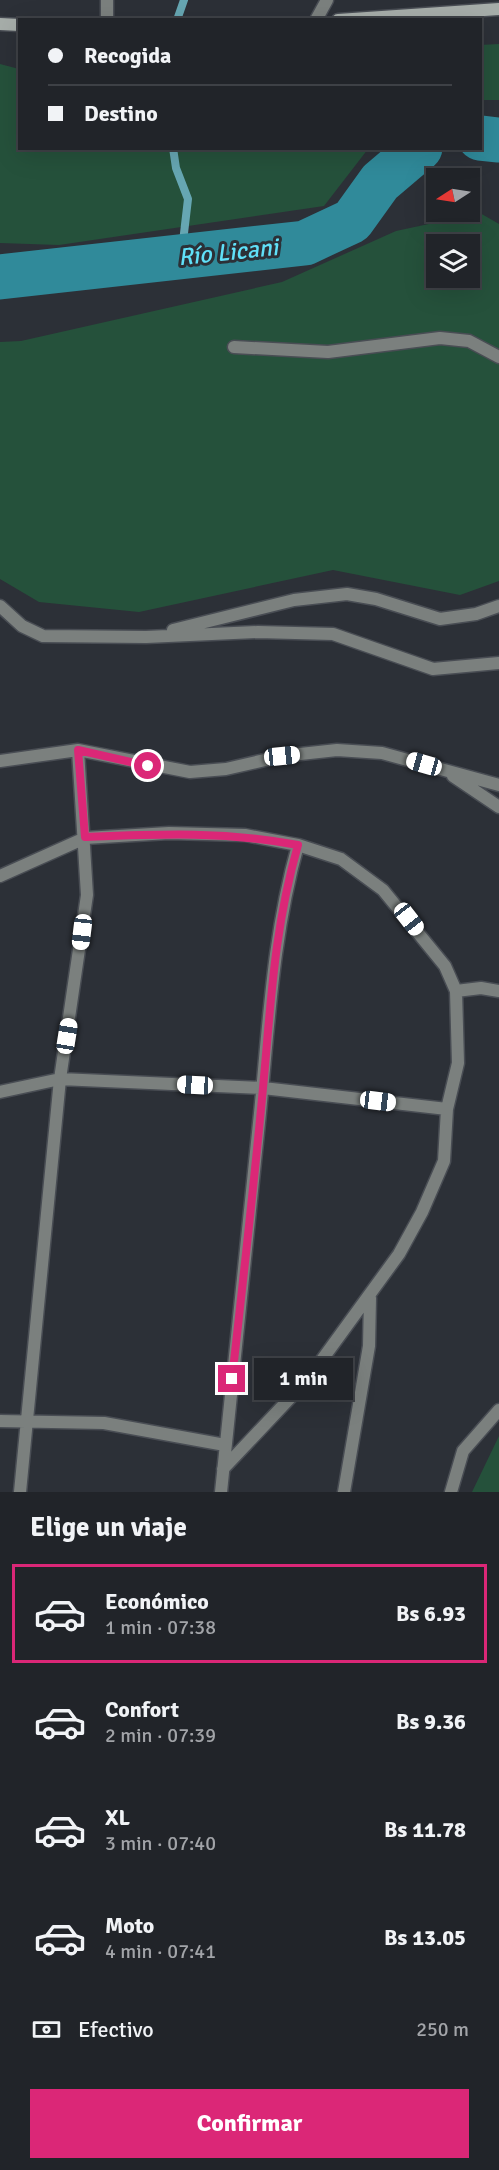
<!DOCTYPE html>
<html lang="es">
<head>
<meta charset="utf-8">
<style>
	:root { --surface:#212429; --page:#292c31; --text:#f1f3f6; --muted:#a2a4a8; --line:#3e4146; --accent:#db2777 }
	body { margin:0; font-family:Signika,sans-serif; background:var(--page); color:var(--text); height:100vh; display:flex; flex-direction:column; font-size:22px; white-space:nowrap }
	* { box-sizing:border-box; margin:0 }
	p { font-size:20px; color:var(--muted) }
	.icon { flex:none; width:33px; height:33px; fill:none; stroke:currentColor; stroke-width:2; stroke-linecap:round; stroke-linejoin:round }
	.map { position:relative; height:1492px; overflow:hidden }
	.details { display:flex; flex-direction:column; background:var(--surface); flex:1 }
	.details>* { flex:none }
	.top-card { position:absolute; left:18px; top:18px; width:464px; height:132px; border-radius:0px; box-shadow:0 6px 24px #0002,0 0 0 2px var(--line); display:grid; align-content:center; height:132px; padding:0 30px; background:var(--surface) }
	.needle { width:39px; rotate:258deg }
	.buttons { position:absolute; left:426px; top:168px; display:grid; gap:12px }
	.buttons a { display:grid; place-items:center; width:54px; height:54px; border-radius:0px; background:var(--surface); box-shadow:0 6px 24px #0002,0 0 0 2px var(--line); font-size:30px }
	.end { position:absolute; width:27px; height:27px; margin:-14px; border:8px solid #db2777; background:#fff; box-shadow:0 0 0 3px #fff }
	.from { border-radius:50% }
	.bubble { position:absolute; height:42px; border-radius:0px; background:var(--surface); box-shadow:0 6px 24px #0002,0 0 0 2px var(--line); font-size:20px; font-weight:700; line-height:42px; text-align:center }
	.car { position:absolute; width:18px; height:36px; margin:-18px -9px; border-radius:8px; box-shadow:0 0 4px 2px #0007; background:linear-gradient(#fff 24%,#345 0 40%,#fff 0 76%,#345 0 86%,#fff 0) }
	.top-card b { display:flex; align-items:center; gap:21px; height:57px; font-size:22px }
	.top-card b+b { border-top:2px solid var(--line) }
	.top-card i { width:15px; height:15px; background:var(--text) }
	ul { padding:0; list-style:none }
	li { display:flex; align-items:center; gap:18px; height:99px; margin:0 12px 9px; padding:0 18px; border:3px solid transparent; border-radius:0px }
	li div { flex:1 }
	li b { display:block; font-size:22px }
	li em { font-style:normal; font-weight:700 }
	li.active { border-color:var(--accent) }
	li>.icon { width:54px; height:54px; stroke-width:1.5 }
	h2 { padding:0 30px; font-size:27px; line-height:72px }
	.pay { display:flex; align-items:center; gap:15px; height:66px; padding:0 30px; font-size:22px }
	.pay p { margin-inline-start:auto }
	.cta { display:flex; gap:12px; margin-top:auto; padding:12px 30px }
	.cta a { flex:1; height:69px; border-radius:0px; background:var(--accent); color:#fff; font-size:24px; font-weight:700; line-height:69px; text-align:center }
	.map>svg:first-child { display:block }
</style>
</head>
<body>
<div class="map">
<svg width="499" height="1492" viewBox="0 0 499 1492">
	<rect width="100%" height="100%" fill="#2c3037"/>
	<path fill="#25513b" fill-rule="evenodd" d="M499,44V100H480V45Z
		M0,64L19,69L20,148L368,149L324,206L59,245L0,243Z
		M480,213L499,224V581L460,595L333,570L139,612L39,602L0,579V342L21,341L282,282L396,231ZM436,244H470V278H436Z
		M499,1436V1492H472Z"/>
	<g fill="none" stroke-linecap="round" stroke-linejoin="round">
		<path stroke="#66a6b2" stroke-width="8" d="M177,20L184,0
			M173,148L176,168L188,199L181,259"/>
		<path stroke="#308a9a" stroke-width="45" d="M480,138L499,140
			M0,277L305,243L352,221L380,182L420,148"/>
		<g stroke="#494d54" stroke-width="15">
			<path id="street" d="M107,20V0
				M316,20L327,0
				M234,347L328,352L440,338L469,341L499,357
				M0,606L22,626L43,636L146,637L258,632L333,634L433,669L499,663
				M173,630L294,600L347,594L376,599L440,619L476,614L499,606
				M0,761L78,750L190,772L226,769L282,756L337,750L382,753L499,785
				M453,776L499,807
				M0,876L85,838L169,833L245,835L298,845L341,859L383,890L445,966L456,991L458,1063L447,1109L444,1161L422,1212L399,1254L308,1379L223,1469
				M456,991L481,988L499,991
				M0,1092L60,1079L263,1088L447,1109
				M0,1421L104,1423L225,1445
				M20,1492L60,1079L87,895L78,750
				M221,1492C233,1366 247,1240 260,1113C269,1021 273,934 298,845
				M344,1492L369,1346L370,1298
				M451,1492L463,1451L499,1410"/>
		</g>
		<g stroke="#494d54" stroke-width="15">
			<path id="secondary" d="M338,20L499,9
				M0,24L20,25"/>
		</g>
		<use href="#street" stroke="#7b807e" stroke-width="12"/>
		<use href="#secondary" stroke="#a6ada9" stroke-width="12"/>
	</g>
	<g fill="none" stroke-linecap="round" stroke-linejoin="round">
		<path stroke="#db2777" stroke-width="8" d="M148,766L78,750L85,837C160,834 223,831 298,845C274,929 271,1002 263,1088C254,1185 243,1282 232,1379"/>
	</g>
	<g text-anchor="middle" stroke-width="6" stroke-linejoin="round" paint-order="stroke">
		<g font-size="24" font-style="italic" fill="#60e0f8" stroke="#2c3037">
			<text transform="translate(228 252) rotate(-6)" y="8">Río Licani</text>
		</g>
	</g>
</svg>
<div class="buttons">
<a><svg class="needle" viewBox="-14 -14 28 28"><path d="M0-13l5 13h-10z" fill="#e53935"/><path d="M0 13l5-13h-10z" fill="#a2a4a8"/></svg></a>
<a><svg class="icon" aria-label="layers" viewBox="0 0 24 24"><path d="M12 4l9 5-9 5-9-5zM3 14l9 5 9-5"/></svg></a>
</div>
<i class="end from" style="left:148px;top:766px"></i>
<i class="end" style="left:232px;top:1379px"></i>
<div class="bubble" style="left:254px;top:1358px;width:99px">1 min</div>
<i class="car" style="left:282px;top:756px;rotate:84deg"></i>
<i class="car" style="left:424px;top:764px;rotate:286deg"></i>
<i class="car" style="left:409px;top:919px;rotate:142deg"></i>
<i class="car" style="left:82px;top:932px;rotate:187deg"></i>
<i class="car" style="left:67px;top:1036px;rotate:9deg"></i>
<i class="car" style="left:195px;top:1085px;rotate:273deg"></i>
<i class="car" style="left:378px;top:1101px;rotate:97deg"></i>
<div class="top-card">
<b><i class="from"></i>Recogida</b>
<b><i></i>Destino</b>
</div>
</div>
<section class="details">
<h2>Elige un viaje</h2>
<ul>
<li class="active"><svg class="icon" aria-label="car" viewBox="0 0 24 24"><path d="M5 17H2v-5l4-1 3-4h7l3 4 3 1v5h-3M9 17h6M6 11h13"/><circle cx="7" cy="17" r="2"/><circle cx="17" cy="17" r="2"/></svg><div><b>Económico</b><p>1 min · 07:38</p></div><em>Bs 6.93</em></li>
<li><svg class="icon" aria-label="car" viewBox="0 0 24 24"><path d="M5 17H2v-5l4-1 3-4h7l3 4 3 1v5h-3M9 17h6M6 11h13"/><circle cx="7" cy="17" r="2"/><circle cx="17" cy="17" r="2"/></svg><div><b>Confort</b><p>2 min · 07:39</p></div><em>Bs 9.36</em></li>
<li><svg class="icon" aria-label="car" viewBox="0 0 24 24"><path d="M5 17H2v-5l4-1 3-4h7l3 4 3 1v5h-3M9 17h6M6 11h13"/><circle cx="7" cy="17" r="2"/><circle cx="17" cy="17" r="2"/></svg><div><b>XL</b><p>3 min · 07:40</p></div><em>Bs 11.78</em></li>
<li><svg class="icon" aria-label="car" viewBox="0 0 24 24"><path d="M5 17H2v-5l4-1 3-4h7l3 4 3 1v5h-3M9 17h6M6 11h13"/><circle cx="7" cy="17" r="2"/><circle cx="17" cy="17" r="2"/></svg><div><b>Moto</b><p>4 min · 07:41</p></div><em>Bs 13.05</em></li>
</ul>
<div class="pay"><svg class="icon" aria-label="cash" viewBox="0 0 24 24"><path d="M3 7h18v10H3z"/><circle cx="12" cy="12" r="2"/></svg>Efectivo<p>250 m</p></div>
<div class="cta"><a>Confirmar</a></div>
</section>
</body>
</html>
